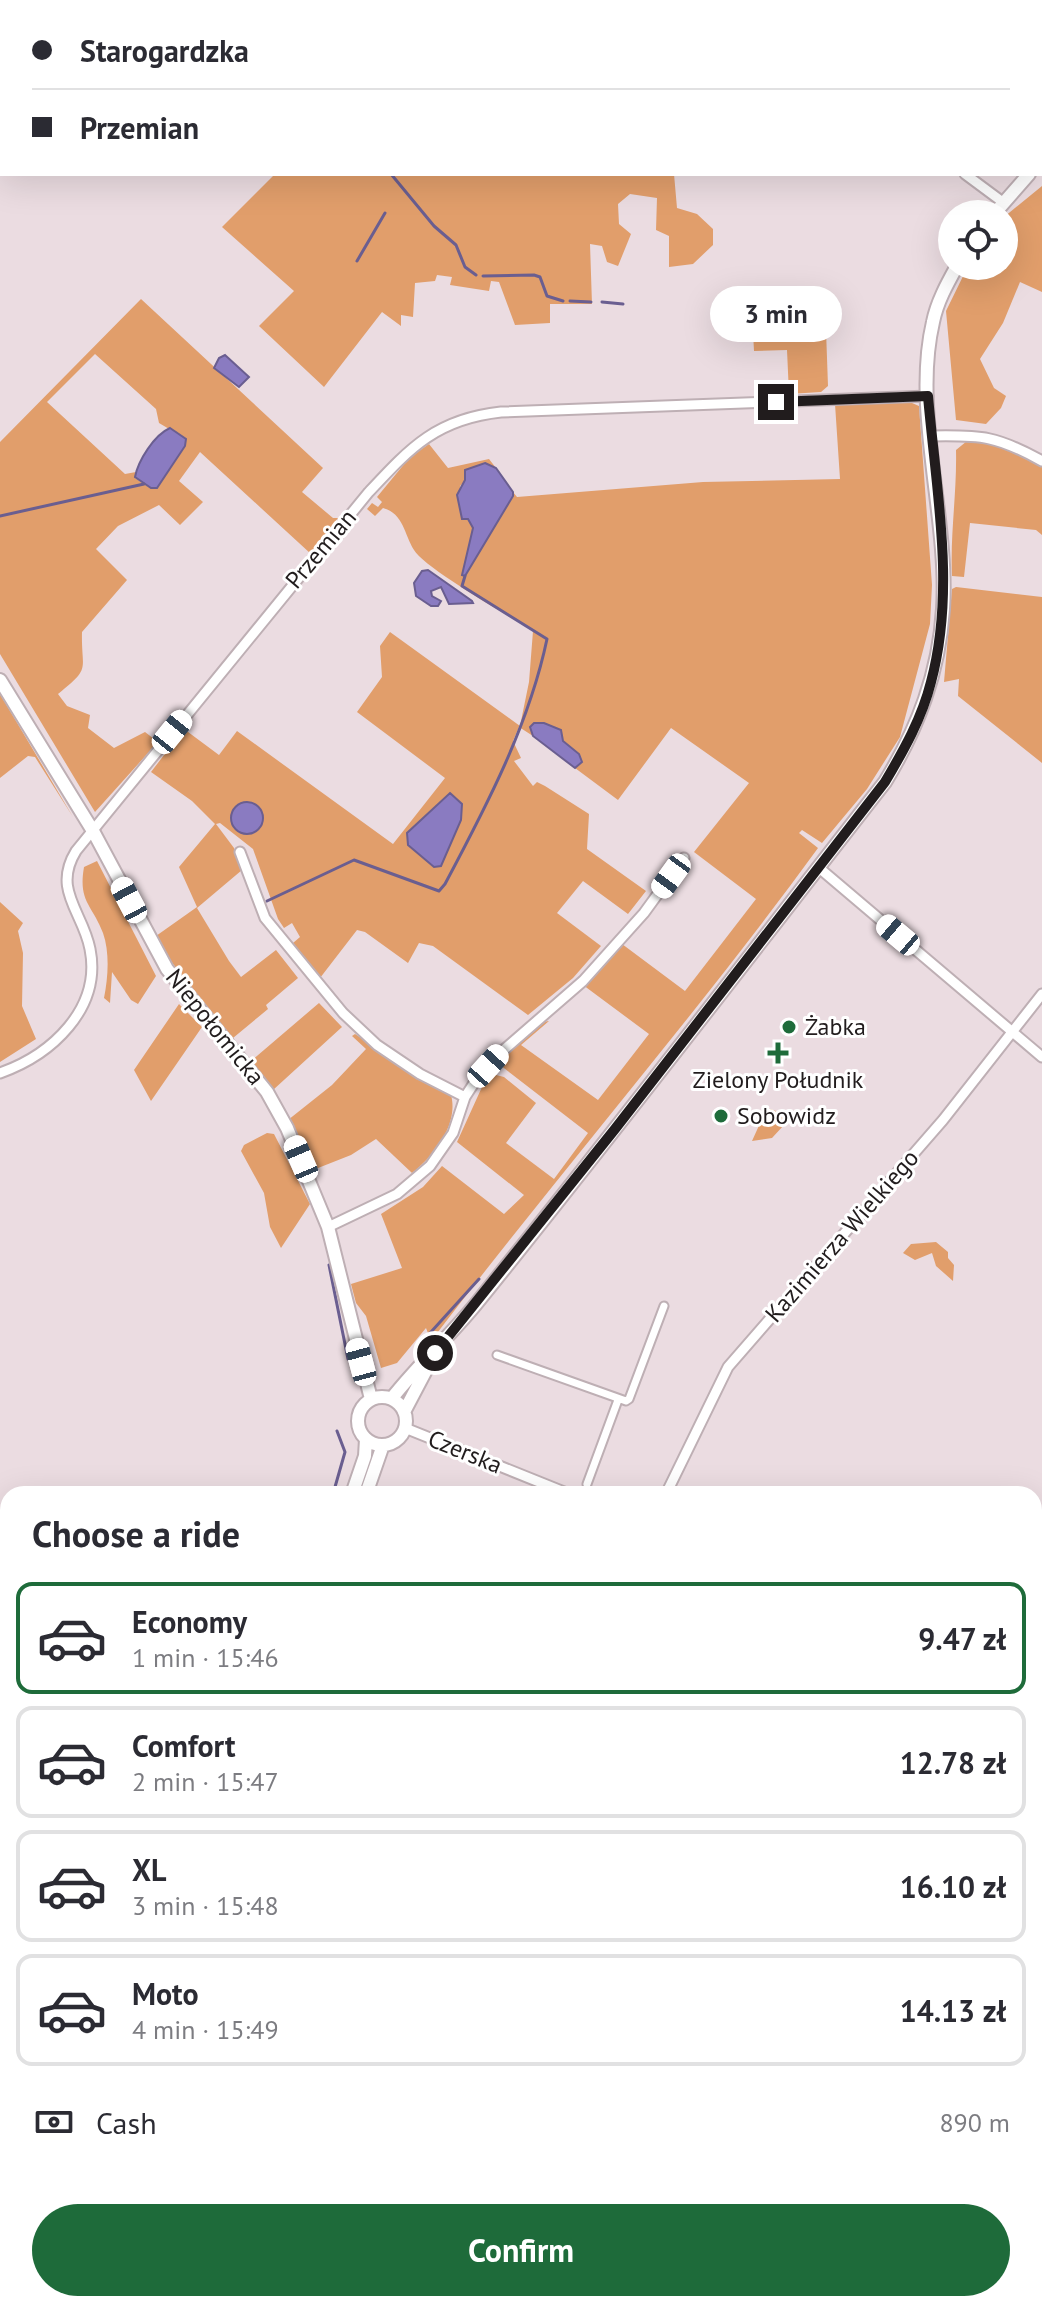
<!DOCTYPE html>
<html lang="en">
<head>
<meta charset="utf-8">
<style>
	:root { --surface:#fff; --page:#f7f7f7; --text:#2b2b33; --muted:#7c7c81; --line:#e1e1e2; --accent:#1e6b3a }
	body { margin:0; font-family:"PT Sans",sans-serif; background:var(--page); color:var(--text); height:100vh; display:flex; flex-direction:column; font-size:30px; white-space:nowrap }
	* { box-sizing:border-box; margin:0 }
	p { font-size:26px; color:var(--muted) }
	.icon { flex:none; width:44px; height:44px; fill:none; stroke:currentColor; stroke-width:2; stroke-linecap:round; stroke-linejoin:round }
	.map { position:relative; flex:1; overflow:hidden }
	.drawer { position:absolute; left:0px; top:1486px; width:1042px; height:826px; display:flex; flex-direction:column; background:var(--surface); border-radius:24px 24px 0 0; box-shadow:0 8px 32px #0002 }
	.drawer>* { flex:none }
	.banner { position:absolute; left:0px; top:0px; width:1042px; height:176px; box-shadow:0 8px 32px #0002; display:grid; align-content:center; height:176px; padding:0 32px; background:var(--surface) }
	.tools { position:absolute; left:938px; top:200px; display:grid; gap:16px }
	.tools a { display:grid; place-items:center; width:80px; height:80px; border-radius:50%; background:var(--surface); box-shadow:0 8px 32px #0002; font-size:40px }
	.end { position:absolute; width:36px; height:36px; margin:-18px; border:10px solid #211c1d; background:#fff; box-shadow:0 0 0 4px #fff }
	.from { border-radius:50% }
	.bubble { position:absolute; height:56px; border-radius:28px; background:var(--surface); box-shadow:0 8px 32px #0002; font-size:26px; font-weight:700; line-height:56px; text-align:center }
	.car { position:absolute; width:24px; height:48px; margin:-24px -12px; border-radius:10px; box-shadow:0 0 6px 2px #0007; background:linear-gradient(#fff 24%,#345 0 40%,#fff 0 76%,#345 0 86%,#fff 0) }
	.banner b { display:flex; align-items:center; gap:28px; height:76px; font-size:30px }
	.banner b+b { border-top:2px solid var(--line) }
	.banner i { width:20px; height:20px; background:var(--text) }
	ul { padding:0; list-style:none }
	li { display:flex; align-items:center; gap:24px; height:112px; margin:0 16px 12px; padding:0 16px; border:4px solid var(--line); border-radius:16px }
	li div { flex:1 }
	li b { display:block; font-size:30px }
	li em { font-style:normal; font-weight:700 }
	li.on { border-color:var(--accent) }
	li>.icon { width:72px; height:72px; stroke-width:1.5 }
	h2 { padding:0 32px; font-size:36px; line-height:96px }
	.pay { display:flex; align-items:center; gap:20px; height:88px; padding:0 32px; font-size:30px }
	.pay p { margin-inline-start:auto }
	.button { display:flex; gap:16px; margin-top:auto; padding:16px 32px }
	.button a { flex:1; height:92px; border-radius:48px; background:var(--accent); color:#fff; font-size:32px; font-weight:700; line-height:92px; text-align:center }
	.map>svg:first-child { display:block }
</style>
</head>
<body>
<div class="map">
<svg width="1042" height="2311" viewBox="0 0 1042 2311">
	<rect width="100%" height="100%" fill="#ebdce1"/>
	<path fill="#e19e6b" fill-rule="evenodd" d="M275,174H674L677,208L697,214L713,229V245L693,264L669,267V236L656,230L657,198L630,194L618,204L619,224L631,234L618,266L607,262L602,246L590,244L592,304H550V323L515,325L499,282L491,281L489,291L450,285L452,277L437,275L435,281L415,283L413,317L401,315V326L382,312L324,387L259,326L294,291L222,227Z
		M1042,186V292L1020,282L1003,323L980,359L994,388L1006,396L1001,408L986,424L956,420L946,311L968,266H1004V217Z
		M751,294L825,302L828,386L821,392L789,394L787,350L754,351Z
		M141,299L323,468L302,492L333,518H338L311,554L200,452L179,481L203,502L180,525L159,505L118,526L96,549L127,580L82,632C81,671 92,667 58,694L67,706L90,715L88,728L114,748L145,732L158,742L95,812L0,654V442ZM95,354L156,409L159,423L186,439L157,488H150L135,478L136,472L125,474L47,402Z
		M905,400L919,406L932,585L930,624L900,737L867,789L822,843L802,830L799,833L818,848C695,1017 557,1175 431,1341L426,1328L397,1363L381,1368L366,1316L356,1303L351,1284L402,1268L381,1214L423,1187L442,1166L504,1214L524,1195L457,1142L482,1087L492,1074L504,1077L536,1103L506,1143L554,1179L588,1133L500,1065V1059L543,1022L549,1021L521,1045L598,1100L649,1034L583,985L622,944L685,991L756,899L694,852L749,783L671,728L618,800L575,768L582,761C569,741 554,738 531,732L533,736L519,727L513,741L521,758L514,761L533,786L537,782L545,786L589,814L587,849L646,891L628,914L583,881L557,913L601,946L573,978L528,1015L433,946L419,943L408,963L365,932L357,930L320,978L293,943L300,937L292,923L284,928L278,919L253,849L220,823L216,824L234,848L242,870L197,908L229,961L241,977L276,950L298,978L266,1005L268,1009L233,1038L173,964L156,936L197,907L179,867L215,824L192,801L151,772L184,729L219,755L237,731L393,844L445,778L357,712L382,677L380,646L390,632L520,726L529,682L533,631C511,617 424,568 414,550C404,534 404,514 383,508L375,516L367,509L372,503L378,507L382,502L377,497L410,457L429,444L448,468L489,459L496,468L485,463L460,486L473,528L465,576L513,492L517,497L703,482L840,479L835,404Z
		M967,441L999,444L1042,467V535L1036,530L970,523L964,577L952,576C950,534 957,493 956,450Z
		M956,587L1042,597V763L958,696L959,679L944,682L952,589Z
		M0,694L73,817L35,757L28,756L0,778Z
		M97,861L156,976L138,1004L131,1000L112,972L110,1003L104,998C108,978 110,953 103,933C92,904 78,902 84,867Z
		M0,902L23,923L18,931L23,953L22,1006L36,1039L0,1062Z
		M319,1003L342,1027L273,1090L251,1061Z
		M179,1004L202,1027L151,1101L134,1070Z
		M355,1034L451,1095C459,1124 434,1156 412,1173L376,1139L351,1155L313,1170L288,1120L332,1085L366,1049L352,1036Z
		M767,1108L782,1113L784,1125L772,1138L752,1141Z
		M267,1133L274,1134L310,1204L281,1248L270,1227L264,1193L241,1151L244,1145Z
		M936,1242L948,1252V1258L954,1265L953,1281L936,1266L932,1253L915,1260L903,1253L911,1244Z
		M1042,1831V2003L1034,1999V1874Z
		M170,2304H474L483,2311H183Z
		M698,2304H846L843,2311H707Z"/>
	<path fill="#8a7bc1" stroke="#6a5e90" stroke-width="2" d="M225,355L249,377L239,387L214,368L219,358Z
		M170,428L186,439L185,446L157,488H151L135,477C138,461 154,435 170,428Z
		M485,463L496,468L513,492V496L465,576L462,575L473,528L468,519H462L457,495L465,480V470Z
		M428,570L472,601L473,603L449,604L441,587L431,591L432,596L441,601L438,606H431L416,596L414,583L422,571Z
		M534,723H544L561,730L563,741L579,754L582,762L575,768L533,736L530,727Z
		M450,793L462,804L461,820L441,866L434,867L408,845L407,833Z
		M231 818a16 16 0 1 1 32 0a16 16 0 1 1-32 0Z"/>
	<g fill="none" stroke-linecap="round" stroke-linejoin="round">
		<path stroke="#6a5e90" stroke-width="3" d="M391,174L434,226L456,245L465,267L476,275
			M357,261L385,213
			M483,276L534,275L540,277L547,296L563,301
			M570,301L591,302
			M602,302L623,304
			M0,516L144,484
			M267,901L354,860L439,891L445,884C486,807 529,725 547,639L462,586L465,576
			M329,1265L348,1359
			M421,1343L479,1279
			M333,1494L345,1452L337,1431
			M381,1494L382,1492
			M0,1852L8,1831
			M0,2057L8,2065
			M177,2304L184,2311"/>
		<g stroke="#beafb4" stroke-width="11">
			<path id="pedestrian" d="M497,1355L626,1401L629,1399L664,1306
				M587,1484L618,1400"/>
		</g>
		<g stroke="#beafb4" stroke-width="13">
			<path id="minor" d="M965,174L1004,203
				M932,436C982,435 997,436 1042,461
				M240,852L265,918L343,1013L377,1045L420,1074L465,1097
				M818,867L1042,1057
				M0,1073C51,1055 102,1009 90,949C83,912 52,890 76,851L368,493C410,448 436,419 501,412L928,396
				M328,1227L397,1194L430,1166L453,1133L465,1097L476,1080L499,1054L583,981L644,913L684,858
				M405,1428L569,1494
				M666,1494L728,1367L943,1120L1042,994
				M1034,1656L1042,1657
				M904,2311L907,2304"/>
		</g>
		<g stroke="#beafb4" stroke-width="15">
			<path id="tertiary" d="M0,1934L8,1935
				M664,2304L673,2311"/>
		</g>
		<g stroke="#beafb4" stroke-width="16">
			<path id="secondary" d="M1040,162L1042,160
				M994,214L1029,174
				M0,680L93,831L167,969L267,1092L287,1128L328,1227L371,1399
				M358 1421a24 24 0 1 1 48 0a24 24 0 1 1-48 0Z
				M392,1398C418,1365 449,1337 476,1304C615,1132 749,956 885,782C918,728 939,673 943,609C949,518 912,411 933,322C937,302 947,284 957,266
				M404,1412L434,1355
				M352,1494L365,1456L366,1439
				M366,1494L383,1445
				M60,2311L63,2304"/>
		</g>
		<use href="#pedestrian" stroke="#fff" stroke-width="7"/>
		<use href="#minor" stroke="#fff" stroke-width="9"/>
		<use href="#tertiary" stroke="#fff" stroke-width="11"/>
		<use href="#secondary" stroke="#fff" stroke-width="12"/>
	</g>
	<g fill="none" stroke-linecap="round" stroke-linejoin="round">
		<path stroke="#211c1d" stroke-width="10" d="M435,1353L615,1129L885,782C904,750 922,718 931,682C956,589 936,490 928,396L776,402"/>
	</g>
	<g fill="#1e6b3a" stroke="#fff" stroke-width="3">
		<circle cx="789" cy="1027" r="8"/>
		<path d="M774 1041h8v8h8v8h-8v8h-8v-8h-8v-8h8z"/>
		<circle cx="721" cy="1116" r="8"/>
	</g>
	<g text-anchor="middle" stroke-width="6" stroke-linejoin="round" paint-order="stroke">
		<g font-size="24" fill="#211c1d" stroke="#fff">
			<text transform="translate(321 549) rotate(-50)" y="8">Przemian</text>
			<text transform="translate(215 1027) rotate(51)" y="8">Niepołomicka</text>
			<text transform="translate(842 1236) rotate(-49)" y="8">Kazimierza Wielkiego</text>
			<text transform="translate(465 1452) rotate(22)" y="8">Czerska</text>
		</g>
		<g font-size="24" fill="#211c1d" stroke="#fff" text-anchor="start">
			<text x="805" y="1035">Żabka</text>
			<text x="778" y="1088" text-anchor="middle">Zielony Południk</text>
			<text x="737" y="1124">Sobowidz</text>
		</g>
	</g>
</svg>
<div class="tools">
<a><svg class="icon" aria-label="locate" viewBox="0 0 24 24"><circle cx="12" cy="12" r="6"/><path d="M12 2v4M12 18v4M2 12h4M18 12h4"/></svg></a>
</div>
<i class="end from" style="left:435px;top:1353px"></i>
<i class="end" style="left:776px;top:402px"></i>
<div class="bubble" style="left:710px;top:286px;width:132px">3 min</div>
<i class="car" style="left:172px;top:732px;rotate:39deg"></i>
<i class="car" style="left:671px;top:876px;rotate:216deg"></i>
<i class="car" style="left:129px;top:900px;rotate:332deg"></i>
<i class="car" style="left:898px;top:935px;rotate:310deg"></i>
<i class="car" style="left:488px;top:1066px;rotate:42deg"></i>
<i class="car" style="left:301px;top:1159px;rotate:337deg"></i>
<i class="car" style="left:361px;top:1362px;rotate:345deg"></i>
<div class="banner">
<b><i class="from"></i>Starogardzka</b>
<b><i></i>Przemian</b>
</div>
<section class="drawer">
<h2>Choose a ride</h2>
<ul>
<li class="on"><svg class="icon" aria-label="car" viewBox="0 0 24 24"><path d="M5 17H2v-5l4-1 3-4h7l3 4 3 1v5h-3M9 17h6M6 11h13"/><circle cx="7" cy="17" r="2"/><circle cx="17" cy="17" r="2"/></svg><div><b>Economy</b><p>1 min · 15:46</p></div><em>9.47 zł</em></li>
<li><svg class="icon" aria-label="car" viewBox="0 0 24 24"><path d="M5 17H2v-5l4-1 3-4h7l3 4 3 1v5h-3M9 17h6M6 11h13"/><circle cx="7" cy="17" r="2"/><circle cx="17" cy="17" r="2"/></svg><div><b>Comfort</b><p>2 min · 15:47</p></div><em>12.78 zł</em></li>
<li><svg class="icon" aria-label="car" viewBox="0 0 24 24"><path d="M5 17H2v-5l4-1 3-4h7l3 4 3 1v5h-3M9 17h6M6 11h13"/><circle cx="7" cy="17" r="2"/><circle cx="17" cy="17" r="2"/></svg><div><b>XL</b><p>3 min · 15:48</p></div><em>16.10 zł</em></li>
<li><svg class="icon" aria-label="car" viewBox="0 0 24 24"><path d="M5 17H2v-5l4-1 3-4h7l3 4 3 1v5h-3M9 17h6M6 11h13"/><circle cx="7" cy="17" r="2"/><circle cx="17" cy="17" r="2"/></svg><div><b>Moto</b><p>4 min · 15:49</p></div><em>14.13 zł</em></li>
</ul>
<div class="pay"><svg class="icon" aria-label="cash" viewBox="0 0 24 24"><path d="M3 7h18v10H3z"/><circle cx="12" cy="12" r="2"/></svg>Cash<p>890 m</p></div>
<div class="button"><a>Confirm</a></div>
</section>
</div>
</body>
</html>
